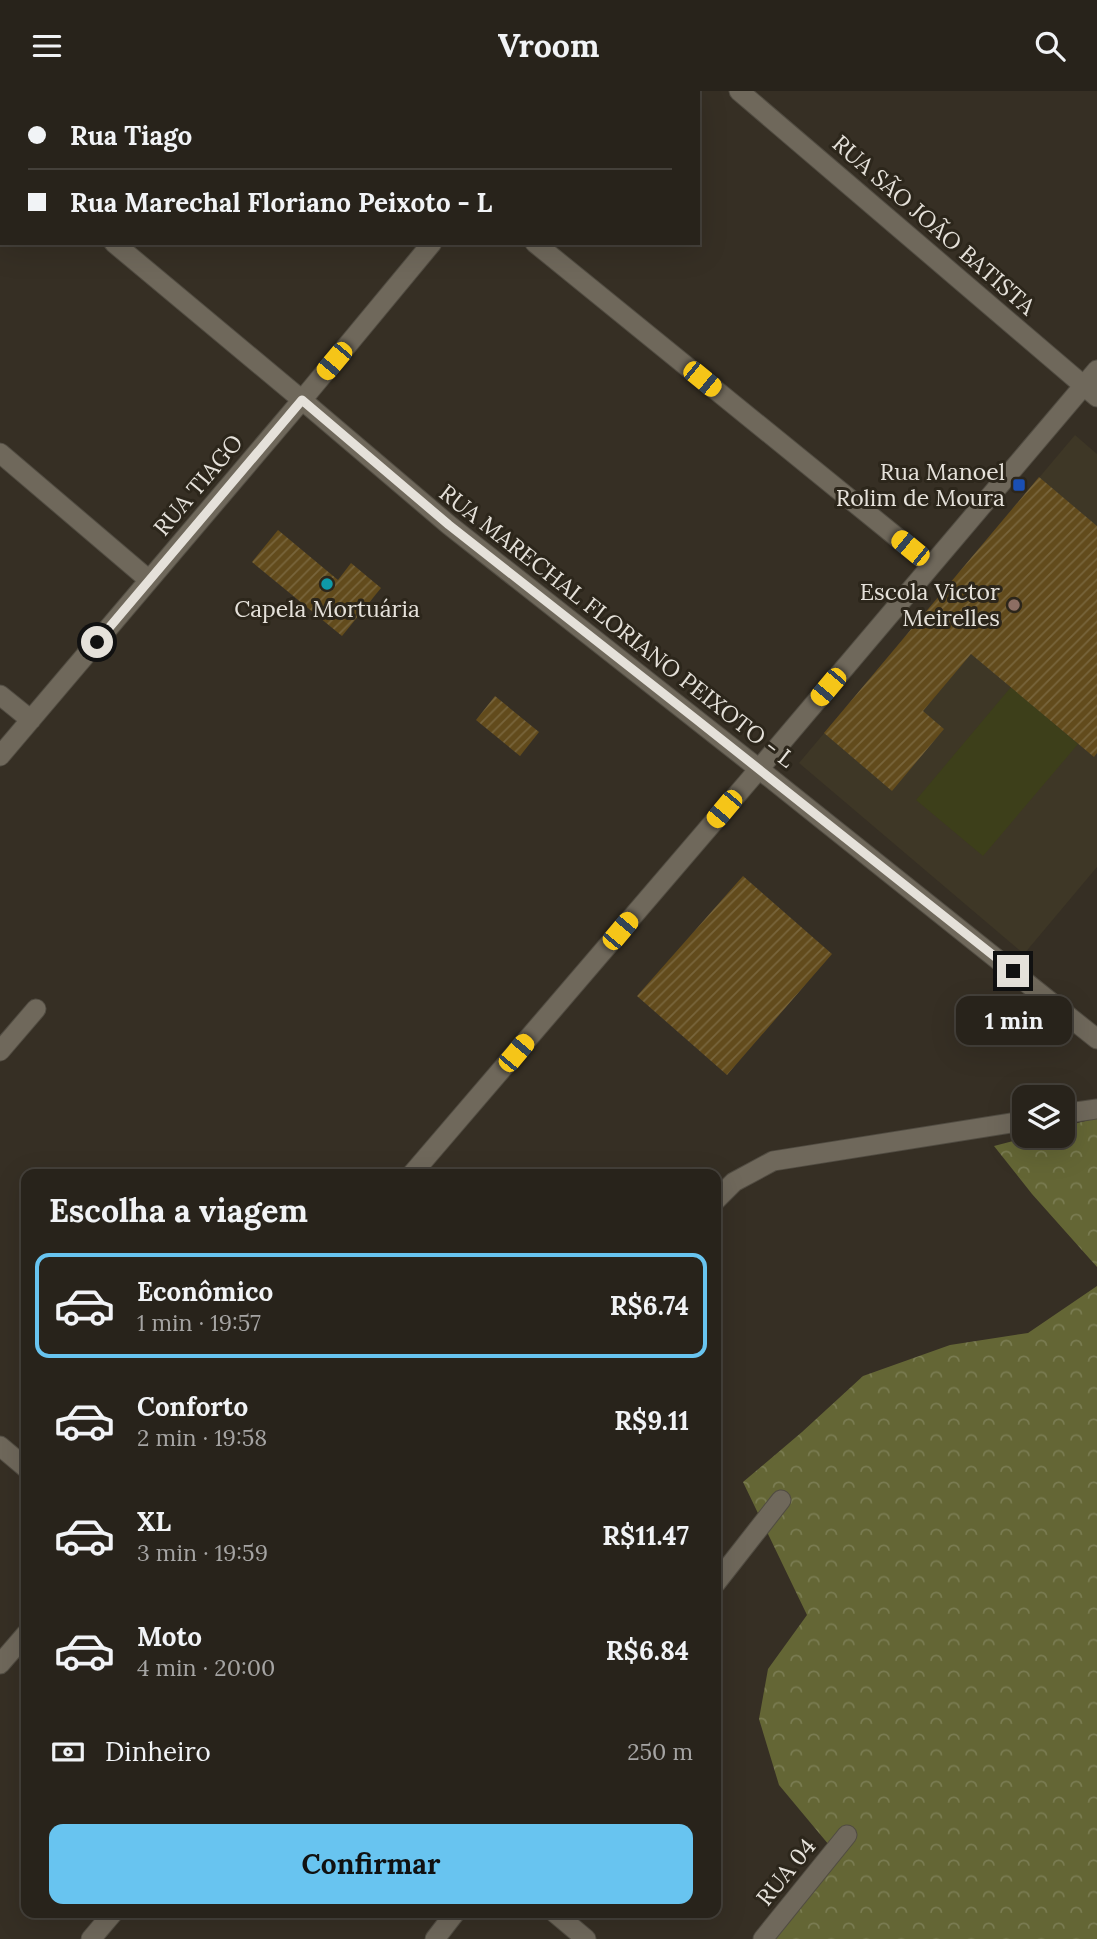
<!DOCTYPE html>
<html lang="pt">
<head>
<meta charset="utf-8">
<style>
	:root { --surface:#28231b; --page:#302b24; --text:#f1f3f6; --muted:#a5a4a3; --line:#44403a; --accent:#68c4f0 }
	body { margin:0; font-family:Lora,serif; background:var(--page); color:var(--text); height:100vh; display:flex; flex-direction:column; font-size:26px; white-space:nowrap }
	* { box-sizing:border-box; margin:0 }
	p { font-size:23px; color:var(--muted) }
	.icon { flex:none; width:38px; height:38px; fill:none; stroke:currentColor; stroke-width:2; stroke-linecap:round; stroke-linejoin:round }
	.map { position:relative; flex:1; overflow:hidden }
	.drawer { position:absolute; left:21px; top:1078px; width:700px; height:749px; display:flex; flex-direction:column; background:var(--surface); border-radius:14px; box-shadow:0 7px 28px #0002,0 0 0 2px var(--line) }
	.drawer>* { flex:none }
	.guide { position:absolute; left:0px; top:0px; width:700px; height:154px; box-shadow:0 7px 28px #0002,0 0 0 2px var(--line); display:grid; align-content:center; height:154px; padding:0 28px; background:var(--surface) }
	.controls { position:absolute; left:1012px; top:994px; display:grid; gap:14px }
	.controls a { display:grid; place-items:center; width:63px; height:63px; border-radius:14px; background:var(--surface); box-shadow:0 7px 28px #0002,0 0 0 2px var(--line); font-size:35px }
	.end { position:absolute; width:32px; height:32px; margin:-16px; border:9px solid #e5e1da; background:#111; box-shadow:0 0 0 4px #111 }
	.from { border-radius:50% }
	.bubble { position:absolute; height:49px; border-radius:14px; background:var(--surface); box-shadow:0 7px 28px #0002,0 0 0 2px var(--line); font-size:23px; font-weight:800; line-height:49px; text-align:center }
	.car { position:absolute; width:21px; height:42px; margin:-21px -10px; border-radius:9px; box-shadow:0 0 5px 2px #0007; background:linear-gradient(#f5c518 24%,#345 0 40%,#f5c518 0 76%,#345 0 86%,#f5c518 0) }
	.guide b { display:flex; align-items:center; gap:24px; height:66px; font-size:26px }
	.guide b+b { border-top:2px solid var(--line) }
	.guide i { width:18px; height:18px; background:var(--text) }
	ul { padding:0; list-style:none }
	li { display:flex; align-items:center; gap:21px; height:105px; margin:0 14px 10px; padding:0 14px; border:4px solid transparent; border-radius:14px }
	li div { flex:1 }
	li b { display:block; font-size:26px }
	li em { font-style:normal; font-weight:800 }
	li.current { border-color:var(--accent) }
	li>.icon { width:63px; height:63px; stroke-width:1.5 }
	h2 { padding:0 28px; font-size:32px; line-height:84px }
	.pay { display:flex; align-items:center; gap:18px; height:77px; padding:0 28px; font-size:26px }
	.pay p { margin-inline-start:auto }
	.button { display:flex; gap:14px; margin-top:auto; padding:14px 28px }
	.button a { flex:1; height:80px; border-radius:14px; background:var(--accent); color:#111; font-size:28px; font-weight:800; line-height:80px; text-align:center }
	header { display:flex; justify-content:space-between; align-items:center; height:91px; padding:0 28px; background:var(--surface); font-size:32px; font-weight:800 }
	.map>svg:first-child { display:block }
</style>
</head>
<body>
<header><svg class="icon" aria-label="menu" viewBox="0 0 24 24"><path d="M4 6h16M4 12h16M4 18h16"/></svg>Vroom<svg class="icon" aria-label="search" viewBox="0 0 24 24"><circle cx="10" cy="10" r="6"/><path d="M15 15l6 6"/></svg></header>
<div class="map">
<svg width="1097" height="1848" viewBox="0 0 1097 1848">
	<defs>
		<pattern id="forest-crowns" width="20" height="18" patternUnits="userSpaceOnUse" patternTransform="scale(1.75)"><rect width="20" height="18" fill="#646635"/><path d="M2 6a3 3 0 1 1 6 0M12 15a3 3 0 1 1 6 0" fill="none" stroke="#7a7c52"/></pattern>
		<pattern id="building-hatch" width="6" height="6" patternUnits="userSpaceOnUse" patternTransform="scale(1.75)"><rect width="6" height="6" fill="#624b1c"/><path d="M-1 1l2-2M0 6l6-6M5 7l2-2" fill="none" stroke="#78653c"/></pattern>
	</defs>
	<rect width="100%" height="100%" fill="#362f24"/>
	<path fill="#3e3726" d="M1075,344L1097,363V776L1024,863L799,672Z"/>
	<path fill="url(#forest-crowns)" d="M1097,1027V1176L1032,1103L994,1055L1032,1045H1062V1036Z
		M1097,1195V1848H763L834,1760L779,1694L759,1628L768,1578L807,1524L743,1391L802,1341L863,1285L950,1254L1028,1242Z"/>
	<path fill="#3d3f1a" d="M1011,596L1078,653L983,765L916,709Z"/>
	<path fill="url(#building-hatch)" d="M1039,386L1097,435V662L1094,666L971,563L923,620L944,638L892,700L824,642Z
		M278,439L338,489L351,472L381,497L342,545L252,471Z
		M495,605L539,641L520,665L476,629Z
		M743,785L832,863L727,984L637,905Z"/>
	<g fill="none" stroke-linecap="round" stroke-linejoin="round">
		<g stroke="#514c42" stroke-width="21">
			<path id="service" d="M0,960L36,918
				M1062,1023L1097,1018
				M716,1109L734,1091L773,1070L1024,1030"/>
		</g>
		<g stroke="#514c42" stroke-width="21">
			<path id="minor" d="M739,0L1097,306
				M60,2L62,0
				M557,2L559,0
				M0,72L2,70
				M535,152L931,474
				M302,309L449,434L759,678L1097,948
				M0,362L149,489
				M0,604L31,629
				M0,665L302,309L432,152
				M412,1083L759,678L1097,279
				M0,1355L26,1377
				M716,1492L781,1409
				M0,1573L26,1543
				M555,1822L586,1848
				M91,1848L113,1822
				M435,1848L455,1822
				M763,1848L847,1744"/>
		</g>
		<g stroke="#514c42" stroke-width="21">
			<path id="tertiary" d="M0,58L2,59
				M114,152L302,309"/>
		</g>
		<use href="#service" stroke="#6f685b" stroke-width="19"/>
		<use href="#minor" stroke="#6f685b" stroke-width="19"/>
		<use href="#tertiary" stroke="#6f685b" stroke-width="19"/>
	</g>
	<g fill="none" stroke-linecap="round" stroke-linejoin="round">
		<path stroke="#e5e1da" stroke-width="9" d="M97,551L302,309L449,434L697,629L1013,880"/>
	</g>
	<rect fill="#1a4fb4" stroke="#2c261b" stroke-width="2.5" x="1012" y="387" width="14" height="14" rx="3.5"/>
	<circle fill="#0f9aa8" stroke="#2c261b" stroke-width="2.5" cx="327" cy="493" r="7"/>
	<circle fill="#8d6e63" stroke="#2c261b" stroke-width="2.5" cx="1014" cy="514" r="7"/>
	<g text-anchor="middle" stroke-width="6" stroke-linejoin="round" paint-order="stroke">
		<g font-size="23" fill="#e5e1da" stroke="#2c261b">
			<text transform="translate(934 134) rotate(41)" y="8">RUA SÃO JOÃO BATISTA</text>
			<text transform="translate(198 394) rotate(-50)" y="8">RUA TIAGO</text>
			<text transform="translate(617 535) rotate(38)" y="8">RUA MARECHAL FLORIANO PEIXOTO - L</text>
			<text transform="translate(786 1781) rotate(-51)" y="8">RUA 04</text>
		</g>
		<g font-size="23" fill="#e5e1da" stroke="#2c261b" text-anchor="end">
			<text x="1005" y="389">Rua Manoel<tspan x="1005" dy="26">Rolim de Moura</tspan></text>
			<text x="1000" y="509">Escola Victor<tspan x="1000" dy="26">Meirelles</tspan></text>
			<text x="327" y="526" text-anchor="middle">Capela Mortuária</text>
		</g>
	</g>
</svg>
<div class="controls">
<a><svg class="icon" aria-label="layers" viewBox="0 0 24 24"><path d="M12 4l9 5-9 5-9-5zM3 14l9 5 9-5"/></svg></a>
</div>
<i class="end from" style="left:97px;top:551px"></i>
<i class="end" style="left:1013px;top:880px"></i>
<div class="bubble" style="left:956px;top:905px;width:116px">1 min</div>
<i class="car" style="left:334px;top:270px;rotate:220deg"></i>
<i class="car" style="left:702px;top:288px;rotate:129deg"></i>
<i class="car" style="left:910px;top:457px;rotate:309deg"></i>
<i class="car" style="left:828px;top:596px;rotate:220deg"></i>
<i class="car" style="left:724px;top:718px;rotate:220deg"></i>
<i class="car" style="left:620px;top:840px;rotate:40deg"></i>
<i class="car" style="left:516px;top:962px;rotate:40deg"></i>
<div class="guide">
<b><i class="from"></i>Rua Tiago</b>
<b><i></i>Rua Marechal Floriano Peixoto - L</b>
</div>
<section class="drawer">
<h2>Escolha a viagem</h2>
<ul>
<li class="current"><svg class="icon" aria-label="car" viewBox="0 0 24 24"><path d="M5 17H2v-5l4-1 3-4h7l3 4 3 1v5h-3M9 17h6M6 11h13"/><circle cx="7" cy="17" r="2"/><circle cx="17" cy="17" r="2"/></svg><div><b>Econômico</b><p>1 min · 19:57</p></div><em>R$6.74</em></li>
<li><svg class="icon" aria-label="car" viewBox="0 0 24 24"><path d="M5 17H2v-5l4-1 3-4h7l3 4 3 1v5h-3M9 17h6M6 11h13"/><circle cx="7" cy="17" r="2"/><circle cx="17" cy="17" r="2"/></svg><div><b>Conforto</b><p>2 min · 19:58</p></div><em>R$9.11</em></li>
<li><svg class="icon" aria-label="car" viewBox="0 0 24 24"><path d="M5 17H2v-5l4-1 3-4h7l3 4 3 1v5h-3M9 17h6M6 11h13"/><circle cx="7" cy="17" r="2"/><circle cx="17" cy="17" r="2"/></svg><div><b>XL</b><p>3 min · 19:59</p></div><em>R$11.47</em></li>
<li><svg class="icon" aria-label="car" viewBox="0 0 24 24"><path d="M5 17H2v-5l4-1 3-4h7l3 4 3 1v5h-3M9 17h6M6 11h13"/><circle cx="7" cy="17" r="2"/><circle cx="17" cy="17" r="2"/></svg><div><b>Moto</b><p>4 min · 20:00</p></div><em>R$6.84</em></li>
</ul>
<div class="pay"><svg class="icon" aria-label="cash" viewBox="0 0 24 24"><path d="M3 7h18v10H3z"/><circle cx="12" cy="12" r="2"/></svg>Dinheiro<p>250 m</p></div>
<div class="button"><a>Confirmar</a></div>
</section>
</div>
</body>
</html>
